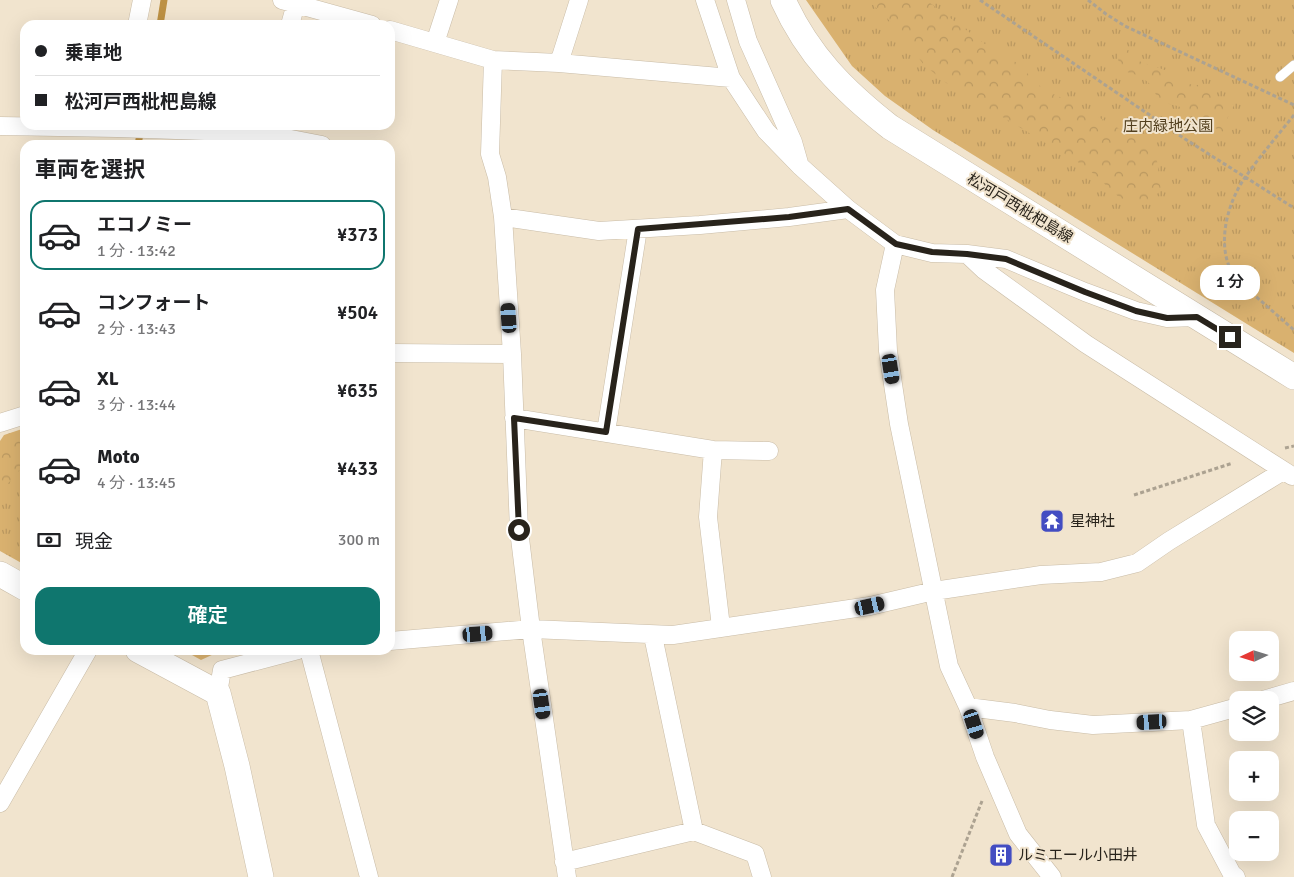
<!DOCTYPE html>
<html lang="ja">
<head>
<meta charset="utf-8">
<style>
	:root { --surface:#fff; --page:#f6f6f6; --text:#202124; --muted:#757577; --line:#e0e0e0; --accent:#0f766e }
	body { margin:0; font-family:Signika,"Noto Sans JP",sans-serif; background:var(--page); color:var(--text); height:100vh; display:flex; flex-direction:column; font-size:19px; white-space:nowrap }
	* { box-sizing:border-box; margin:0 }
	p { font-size:16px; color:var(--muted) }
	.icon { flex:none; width:28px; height:28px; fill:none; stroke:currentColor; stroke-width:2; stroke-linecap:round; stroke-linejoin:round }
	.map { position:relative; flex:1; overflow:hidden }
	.details { position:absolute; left:20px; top:140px; width:375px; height:515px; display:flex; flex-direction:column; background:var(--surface); border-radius:15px; box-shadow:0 5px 20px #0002 }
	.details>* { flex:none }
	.guide { position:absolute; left:20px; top:20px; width:375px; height:110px; border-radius:15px; box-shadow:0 5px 20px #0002; display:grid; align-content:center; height:110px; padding:0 15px; background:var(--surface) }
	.needle { width:32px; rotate:266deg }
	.controls { position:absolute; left:1229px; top:631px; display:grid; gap:10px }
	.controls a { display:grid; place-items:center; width:50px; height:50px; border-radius:10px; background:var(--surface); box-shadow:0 5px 20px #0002; font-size:25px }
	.end { position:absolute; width:22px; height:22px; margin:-11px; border:6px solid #28231b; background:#fff; box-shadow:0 0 0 2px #fff }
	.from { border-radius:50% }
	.bubble { position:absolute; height:35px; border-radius:15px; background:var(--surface); box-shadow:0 5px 20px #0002; font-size:16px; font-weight:600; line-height:35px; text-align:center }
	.car { position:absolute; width:15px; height:30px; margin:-15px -8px; border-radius:6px; box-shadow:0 0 4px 1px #0007; background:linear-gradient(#222 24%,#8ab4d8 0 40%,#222 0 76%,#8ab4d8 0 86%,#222 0) }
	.guide b { display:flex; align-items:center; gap:18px; height:48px; font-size:19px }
	.guide b+b { border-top:1px solid var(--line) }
	.guide i { width:12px; height:12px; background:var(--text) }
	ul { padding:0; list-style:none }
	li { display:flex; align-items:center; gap:15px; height:70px; margin:0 10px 8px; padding:0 5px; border:2px solid transparent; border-radius:15px }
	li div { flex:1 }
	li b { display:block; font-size:19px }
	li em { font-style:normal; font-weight:600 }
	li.current { border-color:var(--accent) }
	li>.icon { width:45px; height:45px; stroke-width:1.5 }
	h2 { padding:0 15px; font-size:22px; line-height:60px }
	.pay { display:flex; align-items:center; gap:12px; height:55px; padding:0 15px; font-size:19px }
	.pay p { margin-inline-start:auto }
	.cta { display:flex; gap:10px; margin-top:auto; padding:10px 15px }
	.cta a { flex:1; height:58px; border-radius:15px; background:var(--accent); color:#fff; font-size:20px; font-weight:600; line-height:58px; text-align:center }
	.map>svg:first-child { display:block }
</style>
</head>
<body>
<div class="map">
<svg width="1294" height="877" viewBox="0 0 1294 877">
	<defs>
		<pattern id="grass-tufts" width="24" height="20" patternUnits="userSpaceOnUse" patternTransform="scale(1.25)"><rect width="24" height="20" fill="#d9b16f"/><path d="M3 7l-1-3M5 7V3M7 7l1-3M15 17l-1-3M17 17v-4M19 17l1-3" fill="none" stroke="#ba9860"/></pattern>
		<pattern id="forest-crowns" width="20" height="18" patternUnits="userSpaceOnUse" patternTransform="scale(1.25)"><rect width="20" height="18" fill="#d9b16f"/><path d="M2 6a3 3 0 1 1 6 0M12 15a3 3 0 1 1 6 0" fill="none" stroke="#ba9860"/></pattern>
	</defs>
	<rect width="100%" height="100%" fill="#f1e4ce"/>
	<path fill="url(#grass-tufts)" d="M806,0H1294V353L933,130L885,96L852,66Z
		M25,428V565L0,551V441L4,435Z
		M183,650H213L214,654L201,660Z"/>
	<path fill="url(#forest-crowns)" d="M868,0H926L985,44L1017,63L1044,90L1071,102L1136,138L1157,161L1161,190L1146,205L1120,198L1086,167L949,85L924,65L892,23Z
		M1116,45L1130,51L1141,62L1171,72L1185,82L1195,86L1200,84L1223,100L1234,105L1226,121L1223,133C1201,119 1188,105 1161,103L1149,83L1140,76L1127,72L1119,65Z
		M25,437C25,443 26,451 25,458C22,469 10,484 0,489V451L7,442Z"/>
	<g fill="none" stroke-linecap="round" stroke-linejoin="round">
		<path stroke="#bd9144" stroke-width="7" d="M160,25L164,0
			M138,145L141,128
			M232,650V651"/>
		<g stroke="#c9bca7" stroke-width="10">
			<path id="lane" d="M1280,77L1294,65"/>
		</g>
		<g stroke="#c9bca7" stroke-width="19">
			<path id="street" d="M282,0L372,25
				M705,0L731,78L766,131L800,166L848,209L895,244L932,253L967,254L984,270L1086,344L1292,476
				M736,0L748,41L793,142L799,163
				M137,25L142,0
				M290,25L297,0
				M390,30L493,60L559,63L731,78
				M435,43L449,0
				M493,60L490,154L497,177L503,217L512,354L519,530L531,629L567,877
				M559,63L579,0
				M0,126L117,128L260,133L322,145
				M503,217L599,231L700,225L789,217L848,209
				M895,244L885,290L888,351L899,424L949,666L968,707L985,757L1018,834L1052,877
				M967,254L1006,259L1085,292L1136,311L1167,318L1197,317
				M390,353L512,354
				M514,418L713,450L769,451
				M0,423L25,415
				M606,432L638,229
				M713,450L708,517L721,627
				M653,636L694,831
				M390,641L531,629L673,635L870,606L934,591L1041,575L1101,572L1137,563L1169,541L1283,471
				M309,650L369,877
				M218,693L222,670L298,650
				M1263,700L1294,691
				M968,707L1015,713L1050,720L1093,725L1191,720L1238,707
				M1191,720L1206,825L1232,874L1236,877
				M0,803L88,650
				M564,862L694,831L755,854L762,877"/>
		</g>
		<g stroke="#c9bca7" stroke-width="26">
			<path id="secondary" d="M783,0C808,55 843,90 890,127L1294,377
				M0,574L25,588
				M138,650L218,693L237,766L261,877"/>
		</g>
		<path stroke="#aca291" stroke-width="3" stroke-dasharray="4 2.5" stroke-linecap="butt" d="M980,0L1185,139L1294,208
			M1088,0L1106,14L1125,26L1294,105
			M1294,115C1278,135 1261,155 1246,176C1226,204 1214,251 1237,280L1294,330
			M1285,448L1294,446
			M1134,495L1233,463
			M952,877L982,801"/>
		<use href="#lane" stroke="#fff" stroke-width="9"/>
		<use href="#street" stroke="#fff" stroke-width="18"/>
		<use href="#secondary" stroke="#fff" stroke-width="25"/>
	</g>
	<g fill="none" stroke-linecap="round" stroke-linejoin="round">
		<path stroke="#28231b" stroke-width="6" d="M519,530L514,418L606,432L638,229L789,217L848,209L896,244L932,252L967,254L1006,259L1085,292L1136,311L1167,318L1197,317L1230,337"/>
	</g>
	<defs>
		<g id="temple-square" transform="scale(1.25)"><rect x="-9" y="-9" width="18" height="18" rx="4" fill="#434dc2" stroke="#f1e4ce"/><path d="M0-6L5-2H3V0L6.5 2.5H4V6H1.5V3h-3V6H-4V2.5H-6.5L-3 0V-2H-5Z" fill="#fff"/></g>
		<g id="building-square" transform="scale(1.25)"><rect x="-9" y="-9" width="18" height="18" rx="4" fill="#434dc2" stroke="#f1e4ce"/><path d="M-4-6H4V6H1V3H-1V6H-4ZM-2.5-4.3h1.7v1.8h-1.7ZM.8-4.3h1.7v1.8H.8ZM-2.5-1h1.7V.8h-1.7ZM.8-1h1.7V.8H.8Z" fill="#fff"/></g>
	</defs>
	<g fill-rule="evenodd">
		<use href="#temple-square" x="1052" y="521"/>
		<use href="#building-square" x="1001" y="855"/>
	</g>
	<g text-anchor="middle" stroke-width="4" stroke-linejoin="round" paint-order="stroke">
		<g font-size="15" fill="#53401f" stroke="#f1e4ce">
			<text x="1168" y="131">庄内緑地公園</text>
		</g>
		<g font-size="15" fill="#28231b" stroke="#f1e4ce">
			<text transform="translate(1020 208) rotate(31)" y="5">松河戸西枇杷島線</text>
		</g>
		<g font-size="15" fill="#28231b" stroke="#f1e4ce" text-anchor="start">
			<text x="1070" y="526">星神社</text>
			<text x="1018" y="860">ルミエール小田井</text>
		</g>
	</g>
</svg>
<div class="controls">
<a><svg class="needle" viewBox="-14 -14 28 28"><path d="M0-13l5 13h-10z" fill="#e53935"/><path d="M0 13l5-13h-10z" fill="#757577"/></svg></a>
<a><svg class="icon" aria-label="layers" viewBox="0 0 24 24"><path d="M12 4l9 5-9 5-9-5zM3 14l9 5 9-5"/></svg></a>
<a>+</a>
<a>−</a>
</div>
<i class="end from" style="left:519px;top:530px"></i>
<i class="end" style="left:1230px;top:337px"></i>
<div class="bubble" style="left:1200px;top:265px;width:60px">1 分</div>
<i class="car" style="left:509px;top:318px;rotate:356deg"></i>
<i class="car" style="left:891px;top:369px;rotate:171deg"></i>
<i class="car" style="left:870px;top:606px;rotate:77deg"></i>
<i class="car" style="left:478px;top:634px;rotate:85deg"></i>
<i class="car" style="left:542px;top:704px;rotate:172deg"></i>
<i class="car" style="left:1152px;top:722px;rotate:267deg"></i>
<i class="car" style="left:974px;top:724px;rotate:162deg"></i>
<div class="guide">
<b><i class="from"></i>乗車地</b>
<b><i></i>松河戸西枇杷島線</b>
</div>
<section class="details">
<h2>車両を選択</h2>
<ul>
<li class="current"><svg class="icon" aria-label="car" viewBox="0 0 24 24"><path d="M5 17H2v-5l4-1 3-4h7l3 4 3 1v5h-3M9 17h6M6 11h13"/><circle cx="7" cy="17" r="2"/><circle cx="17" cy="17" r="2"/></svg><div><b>エコノミー</b><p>1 分 · 13:42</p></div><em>¥373</em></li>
<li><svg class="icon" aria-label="car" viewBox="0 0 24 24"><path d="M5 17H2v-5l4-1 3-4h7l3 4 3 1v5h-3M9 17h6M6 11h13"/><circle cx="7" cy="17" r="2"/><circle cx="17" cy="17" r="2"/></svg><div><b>コンフォート</b><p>2 分 · 13:43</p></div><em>¥504</em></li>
<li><svg class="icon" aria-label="car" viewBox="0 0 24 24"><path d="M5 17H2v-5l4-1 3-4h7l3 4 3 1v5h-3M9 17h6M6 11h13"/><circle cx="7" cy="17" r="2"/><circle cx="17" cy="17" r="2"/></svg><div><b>XL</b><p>3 分 · 13:44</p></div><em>¥635</em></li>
<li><svg class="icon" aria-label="car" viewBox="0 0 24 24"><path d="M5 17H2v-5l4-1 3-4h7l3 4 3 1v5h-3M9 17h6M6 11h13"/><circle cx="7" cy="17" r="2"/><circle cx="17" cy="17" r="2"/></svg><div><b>Moto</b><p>4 分 · 13:45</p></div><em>¥433</em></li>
</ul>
<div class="pay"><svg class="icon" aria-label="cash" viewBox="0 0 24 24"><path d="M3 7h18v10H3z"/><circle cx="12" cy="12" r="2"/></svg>現金<p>300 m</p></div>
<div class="cta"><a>確定</a></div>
</section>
</div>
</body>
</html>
